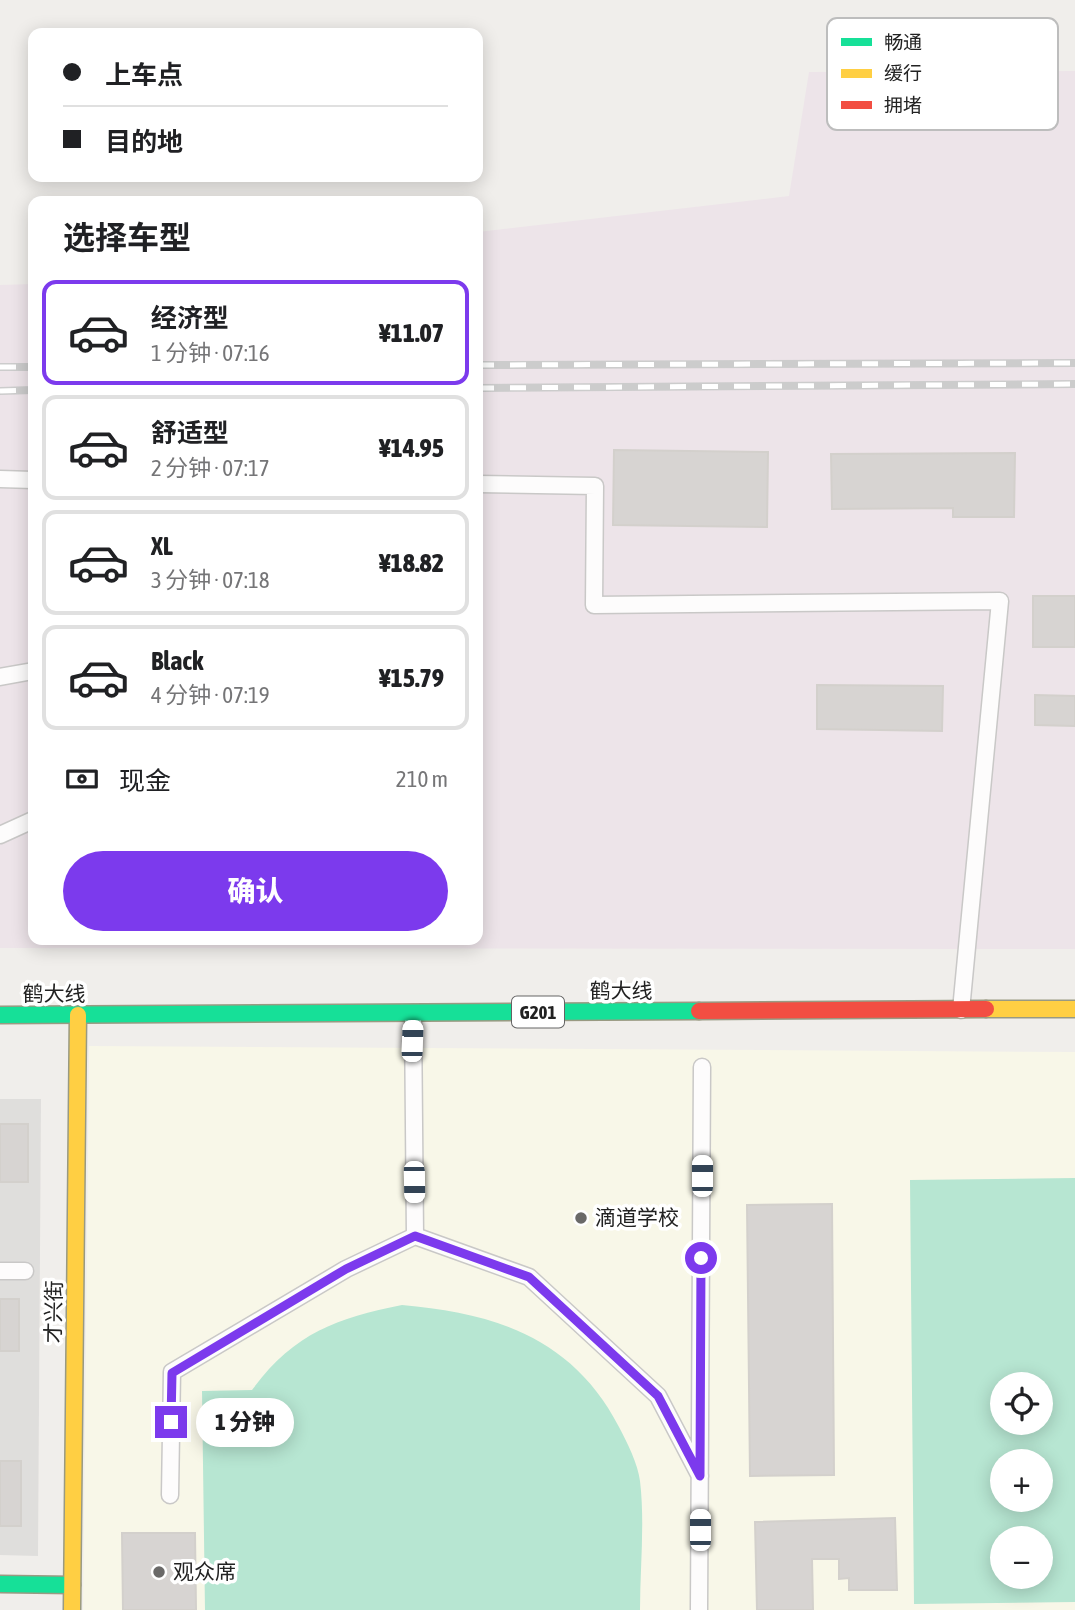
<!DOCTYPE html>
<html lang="zh">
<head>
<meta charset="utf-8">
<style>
	:root { --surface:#fff; --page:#f6f6f6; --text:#202124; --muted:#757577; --line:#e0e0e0; --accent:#7c3aed }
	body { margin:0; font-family:"Asap Condensed","Noto Sans SC",sans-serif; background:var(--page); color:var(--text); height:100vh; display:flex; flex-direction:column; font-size:26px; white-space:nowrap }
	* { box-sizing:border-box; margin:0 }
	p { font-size:23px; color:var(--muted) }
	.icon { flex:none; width:38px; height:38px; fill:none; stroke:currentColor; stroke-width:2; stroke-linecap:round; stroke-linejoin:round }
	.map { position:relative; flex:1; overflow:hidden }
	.drawer { position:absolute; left:28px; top:196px; width:455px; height:749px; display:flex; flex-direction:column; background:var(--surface); border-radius:14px; box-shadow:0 4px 18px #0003 }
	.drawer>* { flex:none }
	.hud { position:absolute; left:28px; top:28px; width:455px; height:154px; border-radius:14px; box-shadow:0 4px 18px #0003; display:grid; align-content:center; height:154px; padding:0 35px; background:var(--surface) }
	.fabs { position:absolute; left:990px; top:1372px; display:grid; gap:14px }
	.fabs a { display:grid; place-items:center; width:63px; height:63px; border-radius:50%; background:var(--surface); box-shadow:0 4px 18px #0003; font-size:35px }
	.end { position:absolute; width:32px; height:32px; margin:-16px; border:9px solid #7c3aed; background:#fff; box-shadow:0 0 0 4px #fff }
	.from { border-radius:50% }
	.bubble { position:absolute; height:49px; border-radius:24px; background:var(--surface); box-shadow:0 4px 18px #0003; font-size:23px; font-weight:800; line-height:49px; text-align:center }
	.car { position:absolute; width:21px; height:42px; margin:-21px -10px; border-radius:9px; box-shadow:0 0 5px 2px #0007; background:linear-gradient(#fff 24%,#345 0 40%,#fff 0 76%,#345 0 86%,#fff 0) }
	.hud b { display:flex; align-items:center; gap:24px; height:66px; font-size:26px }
	.hud b+b { border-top:2px solid var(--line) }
	.hud i { width:18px; height:18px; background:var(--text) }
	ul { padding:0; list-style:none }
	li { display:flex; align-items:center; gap:21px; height:105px; margin:0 14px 10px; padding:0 21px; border:4px solid var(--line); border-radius:14px }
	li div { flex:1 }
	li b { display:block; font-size:26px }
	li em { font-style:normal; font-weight:800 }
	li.current { border-color:var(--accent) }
	li>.icon { width:63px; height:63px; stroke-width:1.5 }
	h2 { padding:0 35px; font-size:32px; line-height:84px }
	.pay { display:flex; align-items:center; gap:18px; height:77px; padding:0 35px; font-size:26px }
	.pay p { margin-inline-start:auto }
	.cta { display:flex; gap:14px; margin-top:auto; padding:14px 35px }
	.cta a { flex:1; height:80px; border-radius:42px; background:var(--accent); color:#fff; font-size:28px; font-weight:800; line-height:80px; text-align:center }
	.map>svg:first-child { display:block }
</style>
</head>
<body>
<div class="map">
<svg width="1075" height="1610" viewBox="0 0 1075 1610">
	<rect width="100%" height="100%" fill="#f0eeeb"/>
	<path fill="#dfdedc" d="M0,1099H41L38,1556L0,1555Z"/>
	<path fill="#ede4e9" d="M1075,71V949L0,948V285L33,284V940H478V232L789,196L809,72Z"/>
	<path fill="#f8f7e8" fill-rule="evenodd" d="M89,1046L1075,1052V1610H83ZM1003,1384H1041V1423H1003ZM1003,1461H1041V1500H1003ZM1003,1538H1041V1577H1003Z"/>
	<path fill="#b7e6d2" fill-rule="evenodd" d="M1075,1178V1602L914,1604L910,1180ZM1003,1384H1041V1423H1003ZM1003,1461H1041V1500H1003ZM1003,1538H1041V1577H1003Z
		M402,1305C495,1313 573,1338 619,1427C627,1442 638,1464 640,1481C645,1523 640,1568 640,1610H205L202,1391L252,1390C293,1334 336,1318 402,1305Z"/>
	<path fill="#d7d4d2" stroke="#d3d0cc" stroke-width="2" d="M614,450L768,452L767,527L613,525Z
		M1015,453L1014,517H953V508L832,509L831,454Z
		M1033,596H1075V647H1033Z
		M817,685L943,686L942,731L817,729Z
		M1035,695L1075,696V726L1035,725Z
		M0,1124H28V1182H0Z
		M832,1204L834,1475L750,1476L747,1205Z
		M0,1299H19V1351H0Z
		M0,1461H21V1526H0Z
		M895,1518L897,1590H849V1578L839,1579V1559H812L813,1610H757L755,1522Z
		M122,1533H195L196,1610H123Z"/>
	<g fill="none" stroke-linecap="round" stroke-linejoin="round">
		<g stroke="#c9c8c7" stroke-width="19">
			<path id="lane" d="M0,479L33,480
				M478,484L595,486L594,605L1000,601L961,1010
				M0,677L33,671
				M0,835L33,820
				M413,1013L415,1236
				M0,1271H25
				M170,1495L172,1372L346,1269L415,1236L529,1277L658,1396L700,1476
				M699,1610L702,1067"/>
		</g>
		<g stroke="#999a82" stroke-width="19">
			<path id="fast" d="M0,1015L699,1011
				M0,1584L72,1585"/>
		</g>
		<g stroke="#999a82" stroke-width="19">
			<path id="slow" d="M986,1009H1075
				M72,1610L78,1015"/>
		</g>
		<g stroke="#999a82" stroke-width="19">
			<path id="jam" d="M699,1011L986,1009"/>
		</g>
		<use href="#lane" stroke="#fdfcfc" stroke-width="16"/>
		<use href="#fast" stroke="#16e098" stroke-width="16"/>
		<use href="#slow" stroke="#ffcf43" stroke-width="16"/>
		<use href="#jam" stroke="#f24e42" stroke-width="16"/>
		<g stroke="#ccc" stroke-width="8">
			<path id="rail" d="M478,365L1075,363
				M0,367H33
				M478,388L1075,384
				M0,391L33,390"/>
		</g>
		<use href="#rail" stroke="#fff" stroke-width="5" stroke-dasharray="16" stroke-linecap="butt"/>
	</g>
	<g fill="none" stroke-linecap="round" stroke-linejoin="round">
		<path stroke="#7c3aed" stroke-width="9" d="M171,1422L172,1373L346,1269L415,1236L529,1277L658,1396L700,1476L701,1258"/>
	</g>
	<g fill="#6a6968" stroke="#fff" stroke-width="2.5">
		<circle cx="581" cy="1218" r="7"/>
		<circle cx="159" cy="1572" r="7"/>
	</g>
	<g text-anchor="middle" stroke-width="7" stroke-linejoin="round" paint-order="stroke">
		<rect fill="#fff" stroke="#646464" stroke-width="2" x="512" y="996.5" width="52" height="31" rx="5"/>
		<g font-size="19" font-weight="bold" fill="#222">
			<text x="538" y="1019">G201</text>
		</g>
		<g font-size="21" fill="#222" stroke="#fff">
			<text x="621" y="998">鹤大线</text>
			<text x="54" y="1001">鹤大线</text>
			<text transform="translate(54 1312) rotate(-89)" y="7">才兴街</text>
		</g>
		<g font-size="21" fill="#222" stroke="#fff" text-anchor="start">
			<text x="595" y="1225">滴道学校</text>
			<text x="173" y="1579">观众席</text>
		</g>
	</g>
	<rect x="827" y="18" width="231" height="112" rx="10" fill="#fff" stroke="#bdbdbd" stroke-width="2"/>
	<rect x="841" y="38" width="31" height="8" fill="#16e098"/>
	<rect x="841" y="69" width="31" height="9" fill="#ffcf43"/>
	<rect x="841" y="101" width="31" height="8" fill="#f24e42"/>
	<g font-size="19" fill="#222">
		<text x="884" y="49">畅通</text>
		<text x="884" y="80">缓行</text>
		<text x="884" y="112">拥堵</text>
	</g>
</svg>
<div class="fabs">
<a><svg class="icon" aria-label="locate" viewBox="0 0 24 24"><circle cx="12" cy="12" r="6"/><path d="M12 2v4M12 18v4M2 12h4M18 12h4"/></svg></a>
<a>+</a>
<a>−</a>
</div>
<i class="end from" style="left:701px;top:1258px"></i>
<i class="end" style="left:171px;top:1422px"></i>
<div class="bubble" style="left:196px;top:1398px;width:98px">1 分钟</div>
<i class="car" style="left:412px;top:1041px;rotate:2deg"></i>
<i class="car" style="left:702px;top:1176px;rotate:0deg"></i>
<i class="car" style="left:414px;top:1182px;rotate:179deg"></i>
<i class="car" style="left:700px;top:1530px;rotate:0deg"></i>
<div class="hud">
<b><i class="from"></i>上车点</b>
<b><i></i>目的地</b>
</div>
<section class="drawer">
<h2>选择车型</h2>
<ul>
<li class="current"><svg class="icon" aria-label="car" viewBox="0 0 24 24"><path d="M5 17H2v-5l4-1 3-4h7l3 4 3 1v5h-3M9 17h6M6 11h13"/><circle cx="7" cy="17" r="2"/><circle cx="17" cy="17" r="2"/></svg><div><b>经济型</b><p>1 分钟 · 07:16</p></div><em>¥11.07</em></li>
<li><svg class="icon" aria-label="car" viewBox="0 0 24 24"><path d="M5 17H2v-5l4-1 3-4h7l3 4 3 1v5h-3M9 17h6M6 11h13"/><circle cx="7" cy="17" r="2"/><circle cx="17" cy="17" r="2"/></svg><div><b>舒适型</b><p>2 分钟 · 07:17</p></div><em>¥14.95</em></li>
<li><svg class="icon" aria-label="car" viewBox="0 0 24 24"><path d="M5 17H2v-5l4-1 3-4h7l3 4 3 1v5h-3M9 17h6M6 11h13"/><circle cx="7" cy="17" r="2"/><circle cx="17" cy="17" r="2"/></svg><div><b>XL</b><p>3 分钟 · 07:18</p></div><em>¥18.82</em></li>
<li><svg class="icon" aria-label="car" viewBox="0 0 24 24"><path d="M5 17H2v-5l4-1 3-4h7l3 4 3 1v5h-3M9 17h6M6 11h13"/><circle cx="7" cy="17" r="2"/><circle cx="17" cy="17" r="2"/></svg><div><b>Black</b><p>4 分钟 · 07:19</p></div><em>¥15.79</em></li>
</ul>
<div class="pay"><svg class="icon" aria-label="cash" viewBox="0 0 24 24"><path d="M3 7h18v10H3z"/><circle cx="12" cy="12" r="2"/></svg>现金<p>210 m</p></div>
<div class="cta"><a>确认</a></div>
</section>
</div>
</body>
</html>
